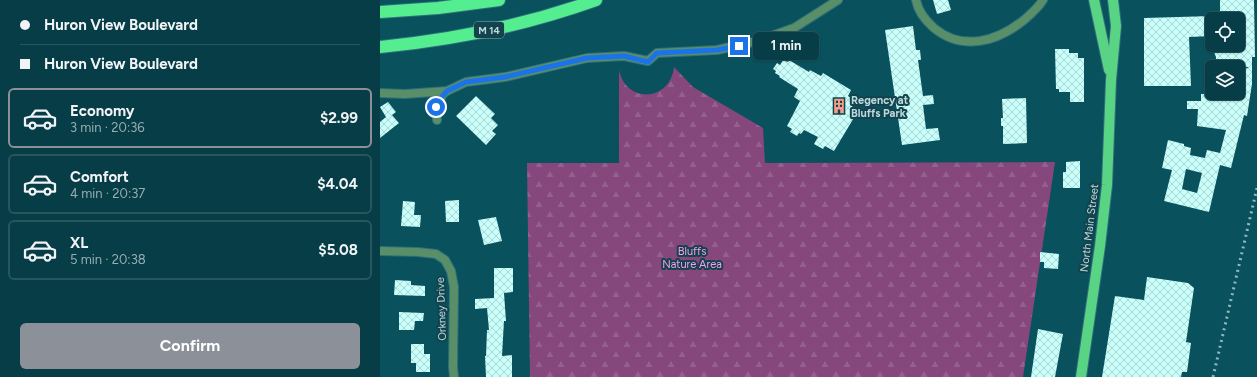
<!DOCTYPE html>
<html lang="en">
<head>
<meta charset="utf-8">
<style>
	:root { --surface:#063d46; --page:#144851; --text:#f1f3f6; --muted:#98aeb3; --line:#27565f; --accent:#8c9099 }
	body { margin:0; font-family:Figtree,sans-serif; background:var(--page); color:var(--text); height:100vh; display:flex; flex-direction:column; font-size:15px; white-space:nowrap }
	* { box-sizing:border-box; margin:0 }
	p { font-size:13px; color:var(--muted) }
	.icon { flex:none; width:22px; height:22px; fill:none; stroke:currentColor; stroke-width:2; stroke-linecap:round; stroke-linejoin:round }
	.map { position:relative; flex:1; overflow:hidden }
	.panel { display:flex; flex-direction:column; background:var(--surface); width:380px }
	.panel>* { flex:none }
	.top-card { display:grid; align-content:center; height:88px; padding:0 20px; background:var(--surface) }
	.controls { position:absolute; left:825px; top:12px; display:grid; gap:8px }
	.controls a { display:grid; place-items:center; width:40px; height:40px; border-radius:6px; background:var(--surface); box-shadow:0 1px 3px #0004,0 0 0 1px var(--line); font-size:20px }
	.end { position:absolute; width:18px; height:18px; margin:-9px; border:5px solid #1a73e8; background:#fff; box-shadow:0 0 0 2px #fff }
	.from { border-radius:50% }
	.bubble { position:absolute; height:28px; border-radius:6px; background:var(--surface); box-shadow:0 1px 3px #0004,0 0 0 1px var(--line); font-size:13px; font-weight:700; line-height:28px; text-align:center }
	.top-card b { display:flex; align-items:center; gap:14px; height:38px; font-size:15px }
	.top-card b+b { border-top:1px solid var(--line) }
	.top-card i { width:10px; height:10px; background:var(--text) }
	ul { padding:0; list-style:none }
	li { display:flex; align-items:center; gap:12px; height:60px; margin:0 8px 6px; padding:0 12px; border:2px solid var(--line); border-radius:6px }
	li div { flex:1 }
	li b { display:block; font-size:15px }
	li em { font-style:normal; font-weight:700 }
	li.active { border-color:var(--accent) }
	li>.icon { width:36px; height:36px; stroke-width:1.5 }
	.cta { display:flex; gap:8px; margin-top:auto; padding:8px 20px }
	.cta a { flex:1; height:46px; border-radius:6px; background:var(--accent); color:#fff; font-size:16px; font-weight:700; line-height:46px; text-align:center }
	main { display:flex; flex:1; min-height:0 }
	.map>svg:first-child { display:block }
</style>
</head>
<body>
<main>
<section class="panel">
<div class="top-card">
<b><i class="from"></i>Huron View Boulevard</b>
<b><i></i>Huron View Boulevard</b>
</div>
<ul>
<li class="active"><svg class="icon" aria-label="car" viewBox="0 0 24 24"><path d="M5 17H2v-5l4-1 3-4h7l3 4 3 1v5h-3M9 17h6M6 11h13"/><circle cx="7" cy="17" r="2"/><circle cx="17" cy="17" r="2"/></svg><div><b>Economy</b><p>3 min · 20:36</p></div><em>$2.99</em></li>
<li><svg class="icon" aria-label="car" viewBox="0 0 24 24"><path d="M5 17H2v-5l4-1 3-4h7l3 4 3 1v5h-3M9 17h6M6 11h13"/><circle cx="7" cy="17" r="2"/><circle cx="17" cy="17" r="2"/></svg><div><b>Comfort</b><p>4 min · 20:37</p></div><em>$4.04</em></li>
<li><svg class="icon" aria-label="car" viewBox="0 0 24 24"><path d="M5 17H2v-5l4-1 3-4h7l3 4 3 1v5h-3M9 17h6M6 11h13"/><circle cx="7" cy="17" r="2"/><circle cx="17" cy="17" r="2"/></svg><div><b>XL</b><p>5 min · 20:38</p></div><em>$5.08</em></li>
</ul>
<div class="cta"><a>Confirm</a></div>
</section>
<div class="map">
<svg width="877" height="377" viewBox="0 0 877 377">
	<defs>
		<pattern id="forest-firs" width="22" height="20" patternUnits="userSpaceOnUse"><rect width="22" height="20" fill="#85477c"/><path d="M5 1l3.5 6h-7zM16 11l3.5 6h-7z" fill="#94618e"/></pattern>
		<pattern id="building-cross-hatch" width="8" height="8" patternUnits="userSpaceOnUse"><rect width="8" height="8" fill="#c8fdfa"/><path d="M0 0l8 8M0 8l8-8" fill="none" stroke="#abd7d5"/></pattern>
	</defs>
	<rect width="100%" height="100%" fill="#08515d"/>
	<path fill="url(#forest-firs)" d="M294,67L313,87L383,128L385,163L675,162L643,377H150L147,163H239V70C246,104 290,102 294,67Z"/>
	<path fill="url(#building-cross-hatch)" fill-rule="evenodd" d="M553,0H568L571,10L557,14Z
		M840,0H874L875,57H872V84L867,116L864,115L851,168L840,165L829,212L784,201L792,170L782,168L788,140L804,144V146L811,148L810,155L825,158L827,150L840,153L846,130L817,126L818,109H807V101H821V94L858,93V73L869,67H836V57L831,45H858V19H840ZM806,169L822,173L817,193L802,189Z
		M832,16V36L809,37L811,86H764V18Z
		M533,26L536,50H540L541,60H538L543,96L553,95L554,104L543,105L546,129L558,128L560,140L522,145L505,30Z
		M675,49H689V53H698V58H704V102H690V92H679V89H676Z
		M403,60L408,62L409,60L429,72L430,70L441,76L443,73L471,90L468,96L475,101L472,107L478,111L454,151L445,146L443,149L434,144L438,137L424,130L421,134L419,133L417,136L410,132L412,129L407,126L420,101L414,97L418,89L399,77L400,76L395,73L396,71L393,69L397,63L400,65Z
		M96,96L115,114L111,118L118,125L112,131L116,134L106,145L76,116Z
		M646,98L647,143L623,144V126H621V118H623L622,99Z
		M8,102L16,112L12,115L19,123L0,138V122L6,117L0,107Z
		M700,161V188H683V172H686V162Z
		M79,200V222H66L65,201Z
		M23,201L35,202L34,215H41L40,227L21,226Z
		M116,217L122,241L104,245L98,220Z
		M660,252L679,254L678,269L664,268V262H660Z
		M114,268H133V292L124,293L126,321H124L122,356L132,355V377H106L105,356H106L107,330H109L107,308L95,309V299L114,298Z
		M767,277L808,283L814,288L806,342L811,343L807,372H802L801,377H722L735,296L764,300Z
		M15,280L31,281V285L45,286V296L14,295Z
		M19,312L44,313L43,321H35L34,330H19Z
		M658,329L683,334L675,377H651Z
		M31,344H44V354H50V372H36V363H31Z"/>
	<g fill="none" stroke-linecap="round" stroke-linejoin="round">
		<g stroke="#2f6f7a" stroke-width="10">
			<path id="street" d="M536,0C538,11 546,21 554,28C583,52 618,41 644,20C651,14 658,8 663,0
				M0,93L25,94L67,91
				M57,120L56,107L63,94L67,91L86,82L125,77L207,58L244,56L268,61L277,53L337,50L377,41L414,28L458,0
				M0,251L38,252L56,254L65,260L71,271L74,287L73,367L74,377"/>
		</g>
		<g stroke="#2f6f7a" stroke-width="12">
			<path id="primary" d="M714,0L729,70
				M701,377L720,246L727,185L731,80L736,26L733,0"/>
		</g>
		<g stroke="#2f6f7a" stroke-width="14">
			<path id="highway" d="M0,12L58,8L119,0
				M0,47C73,40 146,25 216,0"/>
		</g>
		<use href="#street" stroke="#588f68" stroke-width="8"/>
		<use href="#primary" stroke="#59d384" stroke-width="10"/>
		<use href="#highway" stroke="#54ed8f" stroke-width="12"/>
		<path stroke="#90b8c0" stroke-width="3" stroke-dasharray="2 4" stroke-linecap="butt" d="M833,377L877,188"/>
	</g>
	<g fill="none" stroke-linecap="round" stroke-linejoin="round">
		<path stroke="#1a73e8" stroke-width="5" d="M56,107L58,101L67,91L86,82L125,77L207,58L244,56L268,62L277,53L337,50L359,46"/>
	</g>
	<defs>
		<g id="building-bare" transform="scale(1.2)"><path d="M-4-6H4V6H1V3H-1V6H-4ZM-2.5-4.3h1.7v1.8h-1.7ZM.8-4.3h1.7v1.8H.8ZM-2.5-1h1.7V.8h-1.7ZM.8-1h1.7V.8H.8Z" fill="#f49d8b" stroke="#13444d" stroke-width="2.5" paint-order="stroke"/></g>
	</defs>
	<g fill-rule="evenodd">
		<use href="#building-bare" x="459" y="106"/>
	</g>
	<g text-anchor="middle" stroke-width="4" stroke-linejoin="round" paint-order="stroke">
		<rect fill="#13444d" stroke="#89acb3" stroke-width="1" x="94" y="22" width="30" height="16" rx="3"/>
		<g font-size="10" font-weight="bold" fill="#bbd9df">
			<text x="109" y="34">M 14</text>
		</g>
		<g font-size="11" font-weight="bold" fill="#bbd9df" stroke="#13444d" text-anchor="start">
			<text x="471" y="104">Regency at<tspan x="471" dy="13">Bluffs Park</tspan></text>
		</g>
		<g font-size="11" fill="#bbd9df" stroke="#13444d">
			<text transform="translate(709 228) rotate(-83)" y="4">North Main Street</text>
			<text transform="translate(61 309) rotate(-92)" y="4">Orkney Drive</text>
		</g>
		<g font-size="11" fill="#fe9cef" stroke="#13444d">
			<text x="312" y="255">Bluffs<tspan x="312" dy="13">Nature Area</tspan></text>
		</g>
	</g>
</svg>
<div class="controls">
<a><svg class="icon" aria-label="locate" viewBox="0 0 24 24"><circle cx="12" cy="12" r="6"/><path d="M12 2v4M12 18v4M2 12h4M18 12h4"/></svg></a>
<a><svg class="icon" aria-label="layers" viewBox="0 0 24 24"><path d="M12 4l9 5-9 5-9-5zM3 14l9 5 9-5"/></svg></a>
</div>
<i class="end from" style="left:56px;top:107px"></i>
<i class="end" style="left:359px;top:46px"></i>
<div class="bubble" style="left:373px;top:32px;width:66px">1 min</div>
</div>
</main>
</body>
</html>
